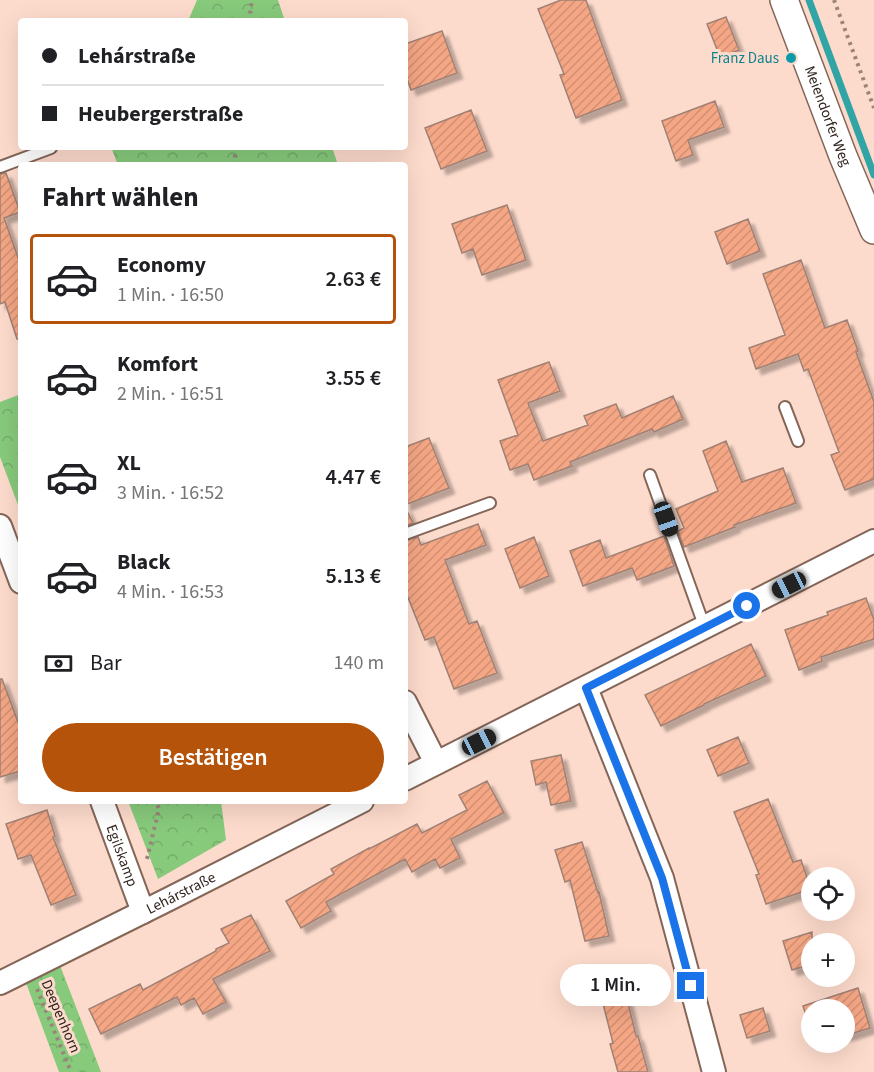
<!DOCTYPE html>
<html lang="de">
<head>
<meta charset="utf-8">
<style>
	:root { --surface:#fff; --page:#f6f6f6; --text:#202124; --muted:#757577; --line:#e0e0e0; --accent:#b45309 }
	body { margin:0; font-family:"Source Sans 3",sans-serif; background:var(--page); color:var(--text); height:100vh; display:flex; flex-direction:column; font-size:22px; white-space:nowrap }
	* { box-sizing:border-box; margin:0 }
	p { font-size:20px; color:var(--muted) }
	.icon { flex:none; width:33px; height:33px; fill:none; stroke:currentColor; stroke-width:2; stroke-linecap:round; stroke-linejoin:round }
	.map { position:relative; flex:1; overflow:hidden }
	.sheet { position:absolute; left:18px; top:162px; width:390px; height:642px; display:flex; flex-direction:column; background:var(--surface); border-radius:6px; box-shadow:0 6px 24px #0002 }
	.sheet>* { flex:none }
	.guide { position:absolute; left:18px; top:18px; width:390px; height:132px; border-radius:6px; box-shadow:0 6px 24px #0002; display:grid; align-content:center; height:132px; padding:0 24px; background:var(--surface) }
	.fabs { position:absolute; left:801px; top:867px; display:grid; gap:12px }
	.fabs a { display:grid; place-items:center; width:54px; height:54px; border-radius:50%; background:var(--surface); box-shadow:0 6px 24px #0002; font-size:30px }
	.end { position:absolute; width:27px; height:27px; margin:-14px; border:8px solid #1a73e8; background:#fff; box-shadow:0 0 0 3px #fff }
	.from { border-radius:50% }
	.bubble { position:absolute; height:42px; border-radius:21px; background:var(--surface); box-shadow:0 6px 24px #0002; font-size:20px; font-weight:600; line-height:42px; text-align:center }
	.car { position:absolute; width:18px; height:36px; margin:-18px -9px; border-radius:8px; box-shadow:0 0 4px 2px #0007; background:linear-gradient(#222 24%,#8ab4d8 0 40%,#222 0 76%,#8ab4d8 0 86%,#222 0) }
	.guide b { display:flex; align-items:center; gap:21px; height:57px; font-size:22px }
	.guide b+b { border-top:2px solid var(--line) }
	.guide i { width:15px; height:15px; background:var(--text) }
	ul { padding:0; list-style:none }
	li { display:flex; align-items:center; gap:18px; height:90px; margin:0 12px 9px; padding:0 12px; border:3px solid transparent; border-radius:6px }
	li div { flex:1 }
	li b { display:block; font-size:22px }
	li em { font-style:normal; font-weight:600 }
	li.current { border-color:var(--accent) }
	li>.icon { width:54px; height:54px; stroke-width:1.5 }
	h2 { padding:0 24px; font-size:27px; line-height:72px }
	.pay { display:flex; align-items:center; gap:15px; height:66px; padding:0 24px; font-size:22px }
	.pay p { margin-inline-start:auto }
	.button { display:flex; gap:12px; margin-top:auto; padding:12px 24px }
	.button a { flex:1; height:69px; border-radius:36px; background:var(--accent); color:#fff; font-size:24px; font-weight:600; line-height:69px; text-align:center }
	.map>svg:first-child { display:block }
</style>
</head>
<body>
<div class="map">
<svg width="874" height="1072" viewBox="0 0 874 1072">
	<defs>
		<pattern id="park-crowns" width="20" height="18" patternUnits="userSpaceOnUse" patternTransform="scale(1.5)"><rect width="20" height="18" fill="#87ca7c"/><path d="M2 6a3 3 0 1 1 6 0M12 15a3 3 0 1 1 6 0" fill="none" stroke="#75ad6b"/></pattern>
		<pattern id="building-hatch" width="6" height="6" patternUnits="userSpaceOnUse" patternTransform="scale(1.5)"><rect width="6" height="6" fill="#f5a785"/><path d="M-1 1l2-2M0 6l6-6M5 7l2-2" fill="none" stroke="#d28f72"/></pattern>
		<filter id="shadow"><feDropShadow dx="5.5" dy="5.5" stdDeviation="1.5" flood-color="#0004"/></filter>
	</defs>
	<rect width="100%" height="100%" fill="#fddbcc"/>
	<path fill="url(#park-crowns)" d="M197,0H278L285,21H188Z
		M111,147H332L338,165H118Z
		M21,394V513L0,457V402Z
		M128,801H221L226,840L158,879Z
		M56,955L101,1072H59L22,972Z"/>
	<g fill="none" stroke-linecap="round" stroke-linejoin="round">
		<path stroke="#31a4a5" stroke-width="7" d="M809,0L874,175"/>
	</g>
	<path fill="url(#building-hatch)" stroke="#a08174" stroke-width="1.5" filter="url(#shadow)" d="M561,0H586L622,100L576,118L560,75L564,74L538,9Z
		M726,17L739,50L720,57L707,24Z
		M442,31L457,73L411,90L405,73V44Z
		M715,101L724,127L688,140L693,155L676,161L662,121Z
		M471,110L487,151L441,169L425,128Z
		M6,173L20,212L4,218L21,266V339H17L5,302L0,304V174Z
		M507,205L526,260L482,275L473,249L462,253L452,224Z
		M748,219L760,251L727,264L715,232Z
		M801,260L825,328L847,320L858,351L856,352L874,402V479L845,490L831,455L839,452L808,369L804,371L798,354L756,369L749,348L785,335L763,274Z
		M549,362L560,391L528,403L543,441L588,425L584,416L616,404L622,418L673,396L683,419L654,432L652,429L570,462L572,466L534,480L528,464L510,470L500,441L518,435L498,380Z
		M429,438L449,488L405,505V447Z
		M726,441L742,482L783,468L796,503L734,525L735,527L684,547L678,531L684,528L676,509L718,491L703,451Z
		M405,507L413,523L405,526Z
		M478,524L486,545L445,560L469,624L477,621L497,673L454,689L434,637L425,640L405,590V541L418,537L421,545Z
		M664,536L674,566L637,580L632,568L583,586L570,551L600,540L606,558Z
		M534,537L549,576L520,588L505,549Z
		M866,598L874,620V639L821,657L822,661L799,670L785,630L828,615L827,612Z
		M751,644L766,676L704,704V705L661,726L645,695Z
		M0,679H2L21,730V771L0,777Z
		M738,737L749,763L718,776L707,750Z
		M561,755L571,801L551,805L546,782L536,785L531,761Z
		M487,781L504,813L451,839L460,858L440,868L435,859L412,872L405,859L326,902L331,911L301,928L286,901L334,874L331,869L369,848V849L417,824L422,833L467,810L459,795Z
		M768,799L793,862L801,860L811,889L766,904L756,875L759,874L734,812Z
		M47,810L55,836L53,837L76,895L51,905L31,855L18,859L6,824Z
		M582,842L598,893L599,892L609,936L585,941L570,880L565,882L555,850Z
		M251,915L270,951L213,979L226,1002L203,1014L194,998L181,1005L177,997L101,1034L89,1009L140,984L143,990L216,951V949L229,943L221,929Z
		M812,932V964L792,970L783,941Z
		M621,974L636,1036H638L648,1072H618L610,1044L613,1043L597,980Z
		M858,988L870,1028L844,1036V1010H812V1033L803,1006Z
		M763,1008L770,1031L747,1038L740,1015Z"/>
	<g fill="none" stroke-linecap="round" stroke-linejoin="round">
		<g stroke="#846659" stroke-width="14">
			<path id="service" d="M0,167L51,148
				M785,407L798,441
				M650,475L705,628
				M405,534L490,503"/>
		</g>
		<g stroke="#846659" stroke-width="26">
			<g id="minor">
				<path d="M0,526L21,582"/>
				<path d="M586,688L662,878L714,1072"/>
				<path d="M405,702L436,763"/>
				<path d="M405,779L874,541"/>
				<path id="s1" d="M102,801L143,912"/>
				<path id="s2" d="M0,983L167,900L362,801"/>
			</g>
		</g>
		<g stroke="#846659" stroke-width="30">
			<g id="tertiary">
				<path id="s3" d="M784,0L843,156L874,230"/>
			</g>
		</g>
		<path stroke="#9b8379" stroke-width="4" stroke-dasharray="3 4.5" stroke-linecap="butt" d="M834,0L874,108
			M249,21L252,0
			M234,165L236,147
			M147,859L159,809L156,801
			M37,989L71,1072"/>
		<use href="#service" stroke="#fff" stroke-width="10"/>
		<use href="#minor" stroke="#fff" stroke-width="22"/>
		<use href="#tertiary" stroke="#fff" stroke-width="27"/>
	</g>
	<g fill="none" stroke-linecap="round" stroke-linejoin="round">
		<path stroke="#1a73e8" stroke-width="8" d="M691,986L662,878L586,688L747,606"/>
	</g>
	<circle fill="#0f9aa8" stroke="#fddbcc" stroke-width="2" cx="791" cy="58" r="6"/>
	<g text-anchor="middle" stroke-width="6" stroke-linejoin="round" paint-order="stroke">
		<g font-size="15" fill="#0d838f" stroke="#fddbcc" text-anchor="end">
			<text x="779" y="63">Franz Daus</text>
		</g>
		<g font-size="15" fill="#30231e" stroke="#fddbcc">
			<text dy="5" stroke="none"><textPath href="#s3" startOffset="124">Meiendorfer Weg</textPath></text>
			<text dy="5" stroke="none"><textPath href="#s1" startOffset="58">Egilskamp</textPath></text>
			<text dy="5" stroke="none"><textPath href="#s2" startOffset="202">Lehárstraße</textPath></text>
			<text transform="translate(61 1016) rotate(67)" y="5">Deepenhorn</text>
		</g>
	</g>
</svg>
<div class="fabs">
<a><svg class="icon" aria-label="locate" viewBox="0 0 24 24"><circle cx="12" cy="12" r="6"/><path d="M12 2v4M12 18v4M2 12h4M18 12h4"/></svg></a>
<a>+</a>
<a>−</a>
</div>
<i class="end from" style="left:747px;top:606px"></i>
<i class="end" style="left:691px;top:986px"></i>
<div class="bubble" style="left:560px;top:964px;width:111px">1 Min.</div>
<i class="car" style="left:666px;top:519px;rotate:160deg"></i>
<i class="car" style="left:789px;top:585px;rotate:243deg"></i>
<i class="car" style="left:479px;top:742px;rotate:64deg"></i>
<div class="guide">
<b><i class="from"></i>Lehárstraße</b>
<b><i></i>Heubergerstraße</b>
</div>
<section class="sheet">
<h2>Fahrt wählen</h2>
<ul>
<li class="current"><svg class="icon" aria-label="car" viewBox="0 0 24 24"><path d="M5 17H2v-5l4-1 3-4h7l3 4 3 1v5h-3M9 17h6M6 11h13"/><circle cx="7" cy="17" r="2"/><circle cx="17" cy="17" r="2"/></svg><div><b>Economy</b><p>1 Min. · 16:50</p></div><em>2.63 €</em></li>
<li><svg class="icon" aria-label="car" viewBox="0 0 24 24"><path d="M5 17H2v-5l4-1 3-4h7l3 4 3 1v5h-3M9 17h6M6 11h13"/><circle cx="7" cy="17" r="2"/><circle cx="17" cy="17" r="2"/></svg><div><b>Komfort</b><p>2 Min. · 16:51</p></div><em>3.55 €</em></li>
<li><svg class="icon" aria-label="car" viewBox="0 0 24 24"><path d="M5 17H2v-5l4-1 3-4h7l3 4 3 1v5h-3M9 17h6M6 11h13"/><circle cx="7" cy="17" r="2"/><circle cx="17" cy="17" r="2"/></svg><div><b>XL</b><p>3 Min. · 16:52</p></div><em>4.47 €</em></li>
<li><svg class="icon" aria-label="car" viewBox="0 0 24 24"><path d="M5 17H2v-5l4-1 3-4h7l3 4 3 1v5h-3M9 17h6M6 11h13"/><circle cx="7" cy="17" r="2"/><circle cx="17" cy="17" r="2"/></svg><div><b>Black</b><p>4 Min. · 16:53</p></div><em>5.13 €</em></li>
</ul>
<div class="pay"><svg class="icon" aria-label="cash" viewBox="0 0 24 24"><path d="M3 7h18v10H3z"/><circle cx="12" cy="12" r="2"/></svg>Bar<p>140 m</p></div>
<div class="button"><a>Bestätigen</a></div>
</section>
</div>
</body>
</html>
